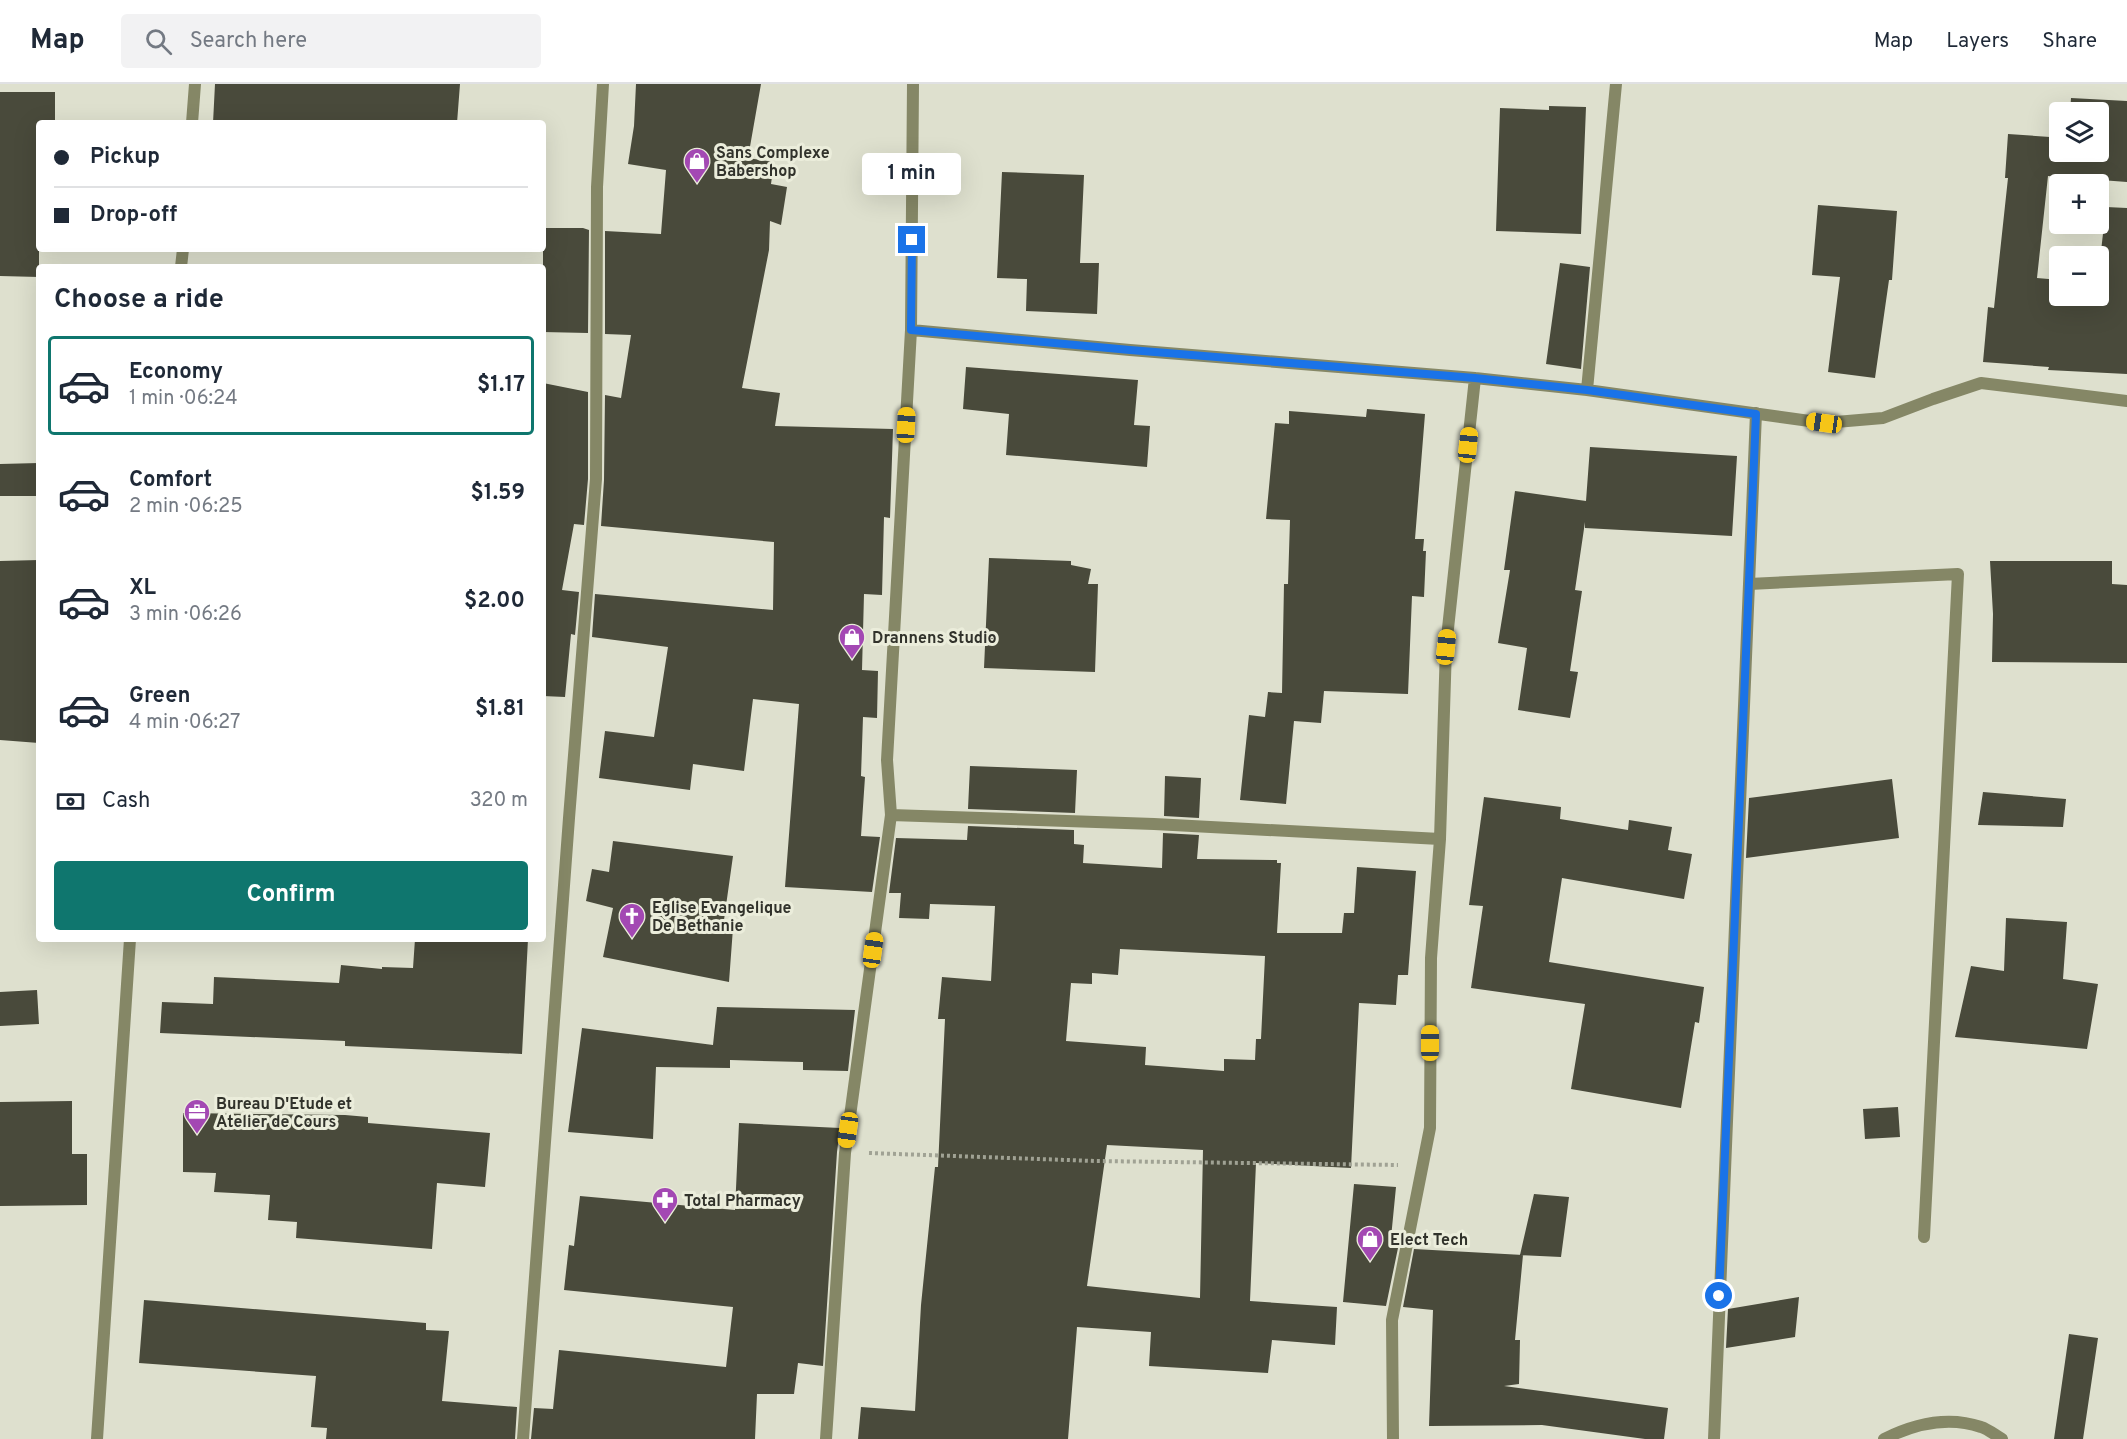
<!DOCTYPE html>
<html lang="en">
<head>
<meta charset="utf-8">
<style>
	:root { --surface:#fff; --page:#f2f2f3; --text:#1f2937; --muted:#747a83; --line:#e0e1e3; --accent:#0f766e }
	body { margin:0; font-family:Overpass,sans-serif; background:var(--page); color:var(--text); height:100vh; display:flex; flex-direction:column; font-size:22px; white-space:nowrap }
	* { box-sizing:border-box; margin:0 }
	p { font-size:20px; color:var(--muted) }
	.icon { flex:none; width:33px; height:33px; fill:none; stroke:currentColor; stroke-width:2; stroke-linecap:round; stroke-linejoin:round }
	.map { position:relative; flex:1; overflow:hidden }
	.side { position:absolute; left:36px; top:180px; width:510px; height:678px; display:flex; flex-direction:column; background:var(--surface); border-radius:6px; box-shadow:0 6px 24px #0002 }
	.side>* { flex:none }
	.hud { position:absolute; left:36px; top:36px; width:510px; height:132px; border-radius:6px; box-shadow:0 6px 24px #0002; display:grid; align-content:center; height:132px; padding:0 18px; background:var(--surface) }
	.fabs { position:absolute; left:2049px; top:18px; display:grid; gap:12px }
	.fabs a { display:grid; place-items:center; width:60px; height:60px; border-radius:6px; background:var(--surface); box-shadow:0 6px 24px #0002; font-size:30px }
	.end { position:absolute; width:27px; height:27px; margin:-14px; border:8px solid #1a73e8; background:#fff; box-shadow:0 0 0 3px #fff }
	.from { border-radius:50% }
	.bubble { position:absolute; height:42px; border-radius:6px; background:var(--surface); box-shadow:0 6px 24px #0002; font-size:20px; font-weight:700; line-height:42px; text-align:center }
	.car { position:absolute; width:18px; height:36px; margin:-18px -9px; border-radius:8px; box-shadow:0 0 4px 2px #0007; background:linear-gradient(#f5c518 24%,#345 0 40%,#f5c518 0 76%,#345 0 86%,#f5c518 0) }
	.hud b { display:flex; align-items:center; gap:21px; height:57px; font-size:22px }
	.hud b+b { border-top:2px solid var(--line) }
	.hud i { width:15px; height:15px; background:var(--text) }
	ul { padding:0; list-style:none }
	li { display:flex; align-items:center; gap:18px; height:99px; margin:0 12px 9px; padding:0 6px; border:3px solid transparent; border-radius:6px }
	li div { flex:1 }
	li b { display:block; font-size:22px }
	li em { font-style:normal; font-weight:700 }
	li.active { border-color:var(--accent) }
	li>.icon { width:54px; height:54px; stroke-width:1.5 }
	h2 { padding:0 18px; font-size:27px; line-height:72px }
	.pay { display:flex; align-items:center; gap:15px; height:66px; padding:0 18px; font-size:22px }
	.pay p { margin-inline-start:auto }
	.action { display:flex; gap:12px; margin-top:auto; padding:12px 18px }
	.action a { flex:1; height:69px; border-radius:6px; background:var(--accent); color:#fff; font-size:24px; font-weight:700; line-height:69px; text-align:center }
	header { display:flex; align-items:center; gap:36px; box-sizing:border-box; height:84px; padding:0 30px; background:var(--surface); border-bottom:2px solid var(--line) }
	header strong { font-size:28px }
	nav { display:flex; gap:33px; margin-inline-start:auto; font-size:21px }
	.search { width:420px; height:54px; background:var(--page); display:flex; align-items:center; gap:15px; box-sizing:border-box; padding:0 21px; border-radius:6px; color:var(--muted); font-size:22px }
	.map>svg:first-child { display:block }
</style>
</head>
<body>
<header>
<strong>Map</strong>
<div class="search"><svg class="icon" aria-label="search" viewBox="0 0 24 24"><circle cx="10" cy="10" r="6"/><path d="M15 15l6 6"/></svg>Search here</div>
<nav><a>Map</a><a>Layers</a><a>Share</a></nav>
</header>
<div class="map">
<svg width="2127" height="1355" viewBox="0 0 2127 1355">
	<rect width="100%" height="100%" fill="#dee0ce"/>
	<path fill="#494a3b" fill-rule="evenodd" d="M215,0H460L457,39H213Z
		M636,0H761L748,74L774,78L771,100L787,103L781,141L770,137L769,166L742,304L780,309L775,342L893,345L890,434L884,433L882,511L864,510L862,586L878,587L877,634L863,633L861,692L865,693L861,752L880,753L872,808L785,803L799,620L753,615L744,687L693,680L690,706L599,694L605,647L654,653L668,563L592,553L595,510L773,526L774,458L601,442L604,396L605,311L621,314L631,251L605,250V147L661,150L666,86L628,80L634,42Z
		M0,8H55V39H39V193L0,192Z
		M2071,14L2127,17V98L2048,92L2037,194L2060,196V212H2098V194L2106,123L2127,124V290L2048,286L2049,283L1983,278L1988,223L1994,224L2008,94H2005L2008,50L2050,53V43L2060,44V68H2098V28H2070Z
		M1549,22L1586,23L1581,150L1496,147L1500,24L1549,26Z
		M1002,88L1084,91L1080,179H1099L1097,230L1026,227L1027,195L997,194Z
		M1818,121L1897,127L1892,196H1889L1875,294L1828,288L1840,193L1812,191Z
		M543,144H583L589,146L588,249L543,248Z
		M1560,179L1590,183L1581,285L1546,280Z
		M966,283L1138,296L1134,341L1150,342L1147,383L1006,371L1009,330L963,325Z
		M543,299L588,308V395L584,441L574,440L562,506L579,508L575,551L571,550L565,613L543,612Z
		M1367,325L1425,330L1415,455H1424L1423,467H1426L1424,513L1412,512L1408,610L1324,607L1321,639L1294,637L1286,720L1240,716L1249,631L1265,633L1268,608L1282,609L1284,500H1288L1290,436L1266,435L1275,339L1289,340V327L1366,333Z
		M1590,363L1737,372L1732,452L1585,444V438L1575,506L1582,507L1570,587L1578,588L1570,634L1518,626L1527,564L1498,559L1510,486H1504L1515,407L1586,417Z
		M39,379V412H0V380Z
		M989,474L1071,477V481L1091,485L1088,500H1098L1095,588L984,584Z
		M39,476V659L0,656V477Z
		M1990,477H2112V500L2127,501V579L1992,578L1993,530Z
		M970,682L1077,686L1075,729L968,725Z
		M1165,692L1201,694L1199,734L1164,732Z
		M1892,695L1899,754L1746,774L1749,714Z
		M1983,708L2066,715L2063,743L1978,741Z
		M1484,713L1561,723L1560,735L1628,746L1629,736L1672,743L1668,766L1692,770L1684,815L1562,794L1549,878L1704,903L1699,939L1695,938L1681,1024L1571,1005L1585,920L1471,904L1483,822L1469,821Z
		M968,742L1074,746V760L1084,761L1083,779L1162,784L1163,749L1199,751L1197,775L1277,776V779H1281L1277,849H1342L1344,829H1354L1357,783L1416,787L1408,891H1398L1396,921L1359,919L1351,1084L1256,1079L1250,1217L1337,1223L1335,1261L1272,1256L1268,1289L1149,1282L1151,1248L1077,1243L1068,1355H858L861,1323L915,1327L921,1221L935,1083H938L945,935H938L942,893L991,897L995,822L930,820L929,835L899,834L901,809H889L896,754L967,756ZM1120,865L1265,872L1261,955H1256L1255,976L1224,975V987L1145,981L1146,963L1066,957L1071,899L1092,900V889L1118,891ZM1107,1061L1203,1066L1200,1214L1087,1202Z
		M613,757L733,772L723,843L733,844L729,898L603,873L613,824L586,817L592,785L609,788Z
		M2006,834L2067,838L2063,895L2098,900L2087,965L1955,953L1971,882L2004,887Z
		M415,855H528L522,970L345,962V957L160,949L162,918L213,920L214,893L339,899L341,881L382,885V883L413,884Z
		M37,906L39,940L0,942V908Z
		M717,923L855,926L848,987L803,986V978L730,976V984L656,983L653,1055L568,1048L582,944L713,961Z
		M72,1017V1070H87V1121L0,1122V1018Z
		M1898,1023L1900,1053L1865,1055L1863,1025Z
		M183,1029L345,1031L368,1033V1039L490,1049L485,1103L437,1099L432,1165L296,1154L297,1138L268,1136L270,1111L214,1108L216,1089L183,1088Z
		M739,1039L840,1044L837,1068L823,1282L798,1279L794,1310H757L755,1355H531L534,1324L553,1325L559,1266L726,1283L733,1223L564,1206L569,1161L574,1162L580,1112L735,1126Z
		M1354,1100L1396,1103L1390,1164H1398L1386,1222L1343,1218Z
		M1534,1110L1569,1113L1561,1173L1520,1171Z
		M1414,1165L1523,1171L1515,1256H1520L1519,1300L1504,1302L1668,1324L1664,1355H1645L1542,1341L1429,1342L1433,1226L1403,1223Z
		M1799,1213L1795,1253L1726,1264L1728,1225Z
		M144,1216L426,1239V1246L449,1247L442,1317L517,1323L515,1355H326L327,1344L311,1343L316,1292L139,1279Z
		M2069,1250L2098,1254L2083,1355H2054Z"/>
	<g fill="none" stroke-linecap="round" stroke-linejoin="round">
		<path stroke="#a0a294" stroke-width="4" stroke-dasharray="3 3" stroke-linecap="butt" d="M869,1069L1095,1077L1398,1081"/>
		<path stroke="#858766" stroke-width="12" d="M192,39L195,0
			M181,183L183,165
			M911,246L1130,266L1475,294L1587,306L1824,339L1883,334L1933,315L1981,299L2127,317
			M1587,306L1616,0
			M1749,500L1958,490L1924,1153
			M891,731L1154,740L1440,755
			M97,1355L130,855
			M523,1355L569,734L596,395L597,103L603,0
			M826,1355L845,1069L891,731L887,676L911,246L913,0
			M1393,1355L1392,1236L1430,1044L1431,874L1440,755L1446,563L1475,294
			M1714,1355L1756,329
			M1884,1355C1914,1340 1949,1332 1981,1343C1988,1345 1995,1351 2002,1355"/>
	</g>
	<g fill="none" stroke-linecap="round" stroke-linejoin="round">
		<path stroke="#1a73e8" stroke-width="8" d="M912,156L911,246L1130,266L1475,294L1587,306L1756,330L1719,1212"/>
	</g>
	<defs>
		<g id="shop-pin" transform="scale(1.35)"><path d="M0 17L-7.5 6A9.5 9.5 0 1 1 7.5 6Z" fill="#a348b3" stroke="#ebeddb"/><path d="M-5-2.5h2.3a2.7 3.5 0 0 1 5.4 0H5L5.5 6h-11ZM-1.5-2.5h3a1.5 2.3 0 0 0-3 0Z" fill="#fff"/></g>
		<g id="church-pin" transform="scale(1.35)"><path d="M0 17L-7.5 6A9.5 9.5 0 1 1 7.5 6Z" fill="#a348b3" stroke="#ebeddb"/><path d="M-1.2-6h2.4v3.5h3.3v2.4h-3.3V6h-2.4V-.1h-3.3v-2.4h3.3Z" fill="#fff"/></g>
		<g id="office-pin" transform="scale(1.35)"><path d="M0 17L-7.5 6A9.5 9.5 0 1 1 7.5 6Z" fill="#a348b3" stroke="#ebeddb"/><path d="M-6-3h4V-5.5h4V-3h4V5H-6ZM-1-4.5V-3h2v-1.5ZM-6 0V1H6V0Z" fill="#fff"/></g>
		<g id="pharmacy-pin" transform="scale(1.35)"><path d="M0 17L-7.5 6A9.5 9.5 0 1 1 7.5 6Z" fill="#a348b3" stroke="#ebeddb"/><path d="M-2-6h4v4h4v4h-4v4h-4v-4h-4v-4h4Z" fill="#fff"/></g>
	</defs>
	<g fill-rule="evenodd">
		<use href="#shop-pin" x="697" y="77"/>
		<use href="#shop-pin" x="852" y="553"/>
		<use href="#church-pin" x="632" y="832"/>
		<use href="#office-pin" x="197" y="1028"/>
		<use href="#pharmacy-pin" x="665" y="1116"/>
		<use href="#shop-pin" x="1370" y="1155"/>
	</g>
	<g text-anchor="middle" stroke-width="6" stroke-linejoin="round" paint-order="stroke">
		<g font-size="16" font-weight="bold" fill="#31322b" stroke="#ebeddb" text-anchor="start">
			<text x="716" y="74">Sans Complexe<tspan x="716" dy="18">Babershop</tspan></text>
			<text x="872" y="559">Drannens Studio</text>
			<text x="652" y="829">Eglise Evangelique<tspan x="652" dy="18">De Bethanie</tspan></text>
			<text x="216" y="1025">Bureau D'Etude et<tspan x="216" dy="18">Atelier de Cours</tspan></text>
			<text x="684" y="1122">Total Pharmacy</text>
			<text x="1390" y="1161">Elect Tech</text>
		</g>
	</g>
</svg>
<div class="fabs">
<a><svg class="icon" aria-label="layers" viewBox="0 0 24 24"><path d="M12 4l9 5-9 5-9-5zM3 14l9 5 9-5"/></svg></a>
<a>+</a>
<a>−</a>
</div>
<i class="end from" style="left:1719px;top:1212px"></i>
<i class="end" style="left:912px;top:156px"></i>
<div class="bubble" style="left:862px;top:69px;width:99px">1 min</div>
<i class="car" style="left:1824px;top:339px;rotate:278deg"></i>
<i class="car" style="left:906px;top:341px;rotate:3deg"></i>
<i class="car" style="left:1468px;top:361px;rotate:6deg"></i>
<i class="car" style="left:1446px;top:563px;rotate:6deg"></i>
<i class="car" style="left:873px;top:866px;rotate:8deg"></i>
<i class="car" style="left:1430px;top:959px;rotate:0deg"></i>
<i class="car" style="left:848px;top:1046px;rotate:188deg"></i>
<div class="hud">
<b><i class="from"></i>Pickup</b>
<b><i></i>Drop-off</b>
</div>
<section class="side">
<h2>Choose a ride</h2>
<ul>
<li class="active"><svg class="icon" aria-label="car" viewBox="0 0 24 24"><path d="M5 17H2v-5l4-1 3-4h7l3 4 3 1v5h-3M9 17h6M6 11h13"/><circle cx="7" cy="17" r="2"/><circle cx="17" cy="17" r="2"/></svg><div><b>Economy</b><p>1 min · 06:24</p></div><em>$1.17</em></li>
<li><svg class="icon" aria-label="car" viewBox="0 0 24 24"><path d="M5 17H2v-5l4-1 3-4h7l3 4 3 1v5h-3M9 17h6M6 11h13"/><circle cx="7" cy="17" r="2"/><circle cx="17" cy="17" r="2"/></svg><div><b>Comfort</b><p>2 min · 06:25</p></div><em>$1.59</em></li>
<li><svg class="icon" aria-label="car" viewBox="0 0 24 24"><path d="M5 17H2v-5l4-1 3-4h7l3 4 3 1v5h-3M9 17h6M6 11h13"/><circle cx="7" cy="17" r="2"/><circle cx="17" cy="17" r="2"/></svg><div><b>XL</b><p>3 min · 06:26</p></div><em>$2.00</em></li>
<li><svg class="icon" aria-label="car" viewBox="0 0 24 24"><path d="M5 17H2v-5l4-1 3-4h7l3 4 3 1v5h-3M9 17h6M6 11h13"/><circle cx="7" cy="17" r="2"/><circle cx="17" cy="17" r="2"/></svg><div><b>Green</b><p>4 min · 06:27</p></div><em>$1.81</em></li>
</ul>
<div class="pay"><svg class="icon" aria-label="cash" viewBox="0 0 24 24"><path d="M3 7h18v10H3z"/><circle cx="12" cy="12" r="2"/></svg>Cash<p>320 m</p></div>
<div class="action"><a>Confirm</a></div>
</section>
</div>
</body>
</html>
